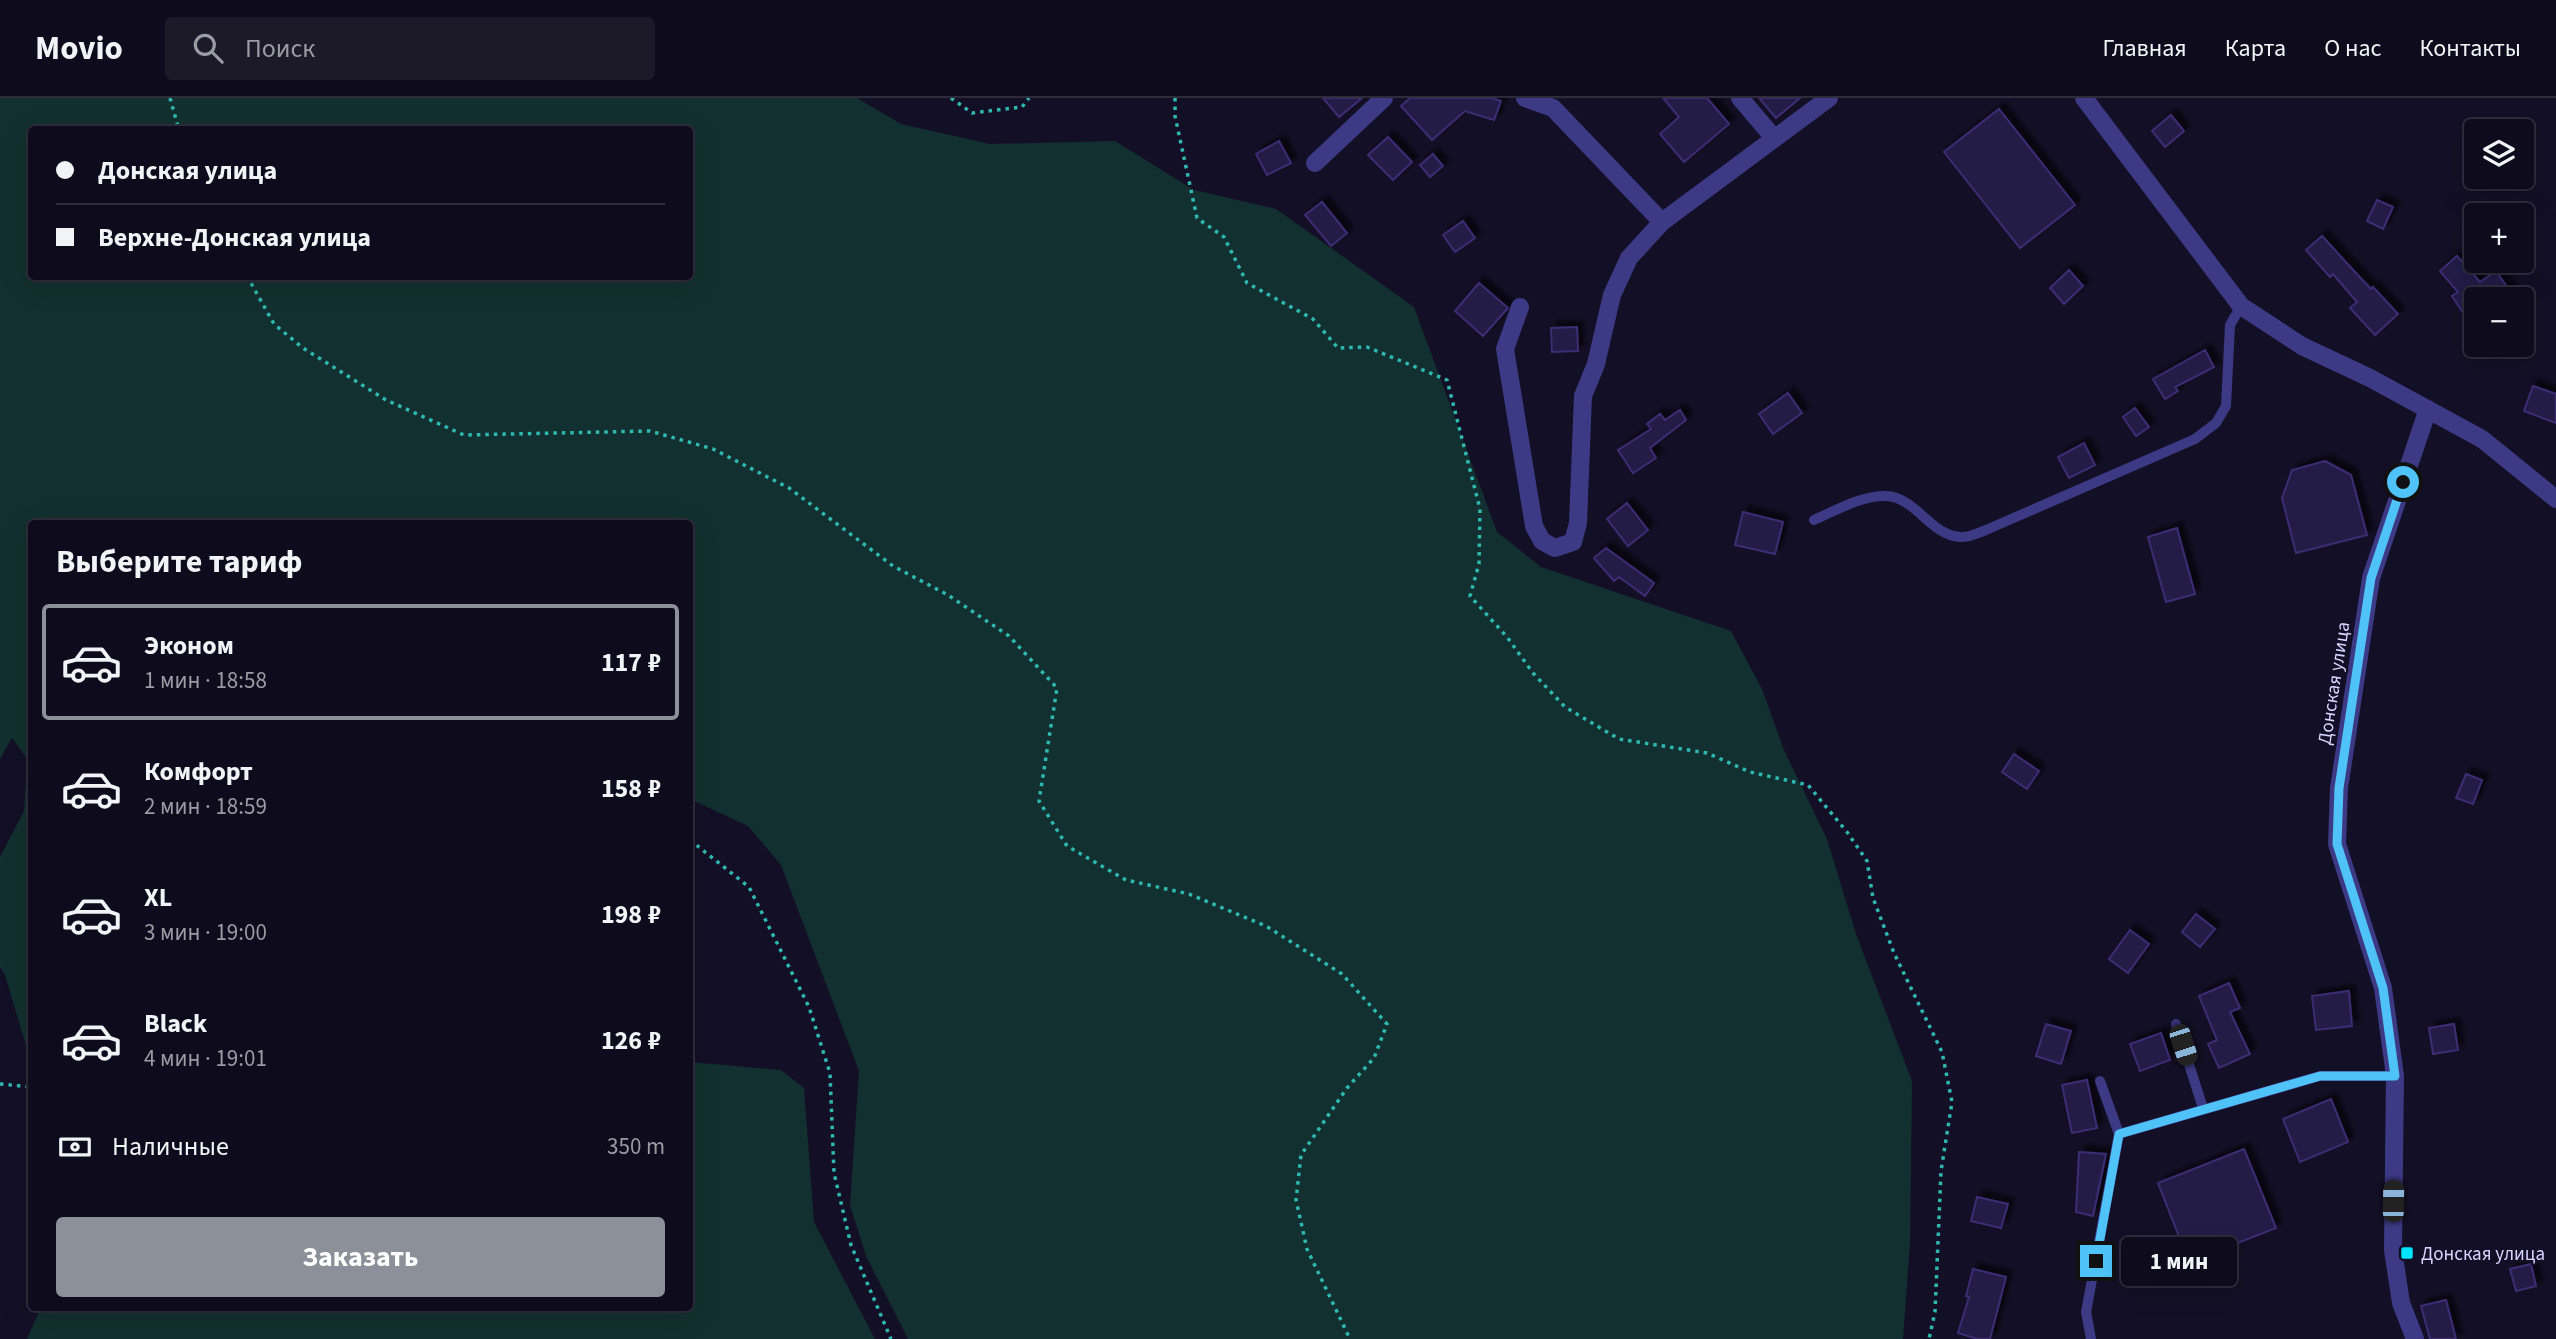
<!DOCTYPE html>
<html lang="ru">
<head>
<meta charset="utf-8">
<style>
	:root { --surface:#0e0b1c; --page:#1c1929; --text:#f1f3f6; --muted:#9b9ba3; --line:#2e2b3b; --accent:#8c9099 }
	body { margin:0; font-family:"Source Sans 3",sans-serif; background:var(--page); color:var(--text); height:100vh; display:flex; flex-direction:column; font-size:26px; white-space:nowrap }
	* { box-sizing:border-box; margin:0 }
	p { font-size:23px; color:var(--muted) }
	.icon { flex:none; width:38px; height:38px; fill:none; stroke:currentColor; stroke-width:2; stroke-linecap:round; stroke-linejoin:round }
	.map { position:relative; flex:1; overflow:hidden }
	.details { position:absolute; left:28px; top:422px; width:665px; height:791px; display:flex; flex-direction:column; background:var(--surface); border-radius:7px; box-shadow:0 7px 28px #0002,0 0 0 2px var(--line) }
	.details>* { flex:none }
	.top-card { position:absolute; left:28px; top:28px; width:665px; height:154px; border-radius:7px; box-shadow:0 7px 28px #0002,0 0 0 2px var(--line); display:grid; align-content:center; height:154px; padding:0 28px; background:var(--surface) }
	.buttons { position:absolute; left:2464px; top:21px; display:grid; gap:14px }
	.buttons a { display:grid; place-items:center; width:70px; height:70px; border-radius:7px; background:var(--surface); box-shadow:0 7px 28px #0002,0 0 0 2px var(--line); font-size:35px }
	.end { position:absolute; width:32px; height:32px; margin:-16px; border:9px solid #4fc3f7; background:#111; box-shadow:0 0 0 4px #111 }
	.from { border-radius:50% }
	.bubble { position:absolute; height:49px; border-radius:7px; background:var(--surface); box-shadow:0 7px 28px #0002,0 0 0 2px var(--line); font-size:23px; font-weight:700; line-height:49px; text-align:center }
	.car { position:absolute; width:21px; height:42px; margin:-21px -10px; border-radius:9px; box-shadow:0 0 5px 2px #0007; background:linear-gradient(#222 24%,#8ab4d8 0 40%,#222 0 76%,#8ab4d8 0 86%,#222 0) }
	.top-card b { display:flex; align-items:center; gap:24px; height:66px; font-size:26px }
	.top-card b+b { border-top:2px solid var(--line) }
	.top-card i { width:18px; height:18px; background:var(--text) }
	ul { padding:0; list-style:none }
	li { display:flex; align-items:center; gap:21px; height:116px; margin:0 14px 10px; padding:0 14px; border:4px solid transparent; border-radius:7px }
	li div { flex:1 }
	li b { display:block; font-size:26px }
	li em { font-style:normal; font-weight:700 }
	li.on { border-color:var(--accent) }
	li>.icon { width:63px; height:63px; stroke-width:1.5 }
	h2 { padding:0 28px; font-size:32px; line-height:84px }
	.pay { display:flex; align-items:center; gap:18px; height:77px; padding:0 28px; font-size:26px }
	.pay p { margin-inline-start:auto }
	.cta { display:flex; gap:14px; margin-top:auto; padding:14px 28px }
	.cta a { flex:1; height:80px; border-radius:7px; background:var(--accent); color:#fff; font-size:28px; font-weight:700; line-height:80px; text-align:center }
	header { display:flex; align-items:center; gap:42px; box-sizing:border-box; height:98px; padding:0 35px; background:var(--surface); border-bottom:2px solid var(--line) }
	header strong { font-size:33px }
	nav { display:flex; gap:38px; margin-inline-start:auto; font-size:24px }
	.search { width:490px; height:63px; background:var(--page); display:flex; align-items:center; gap:18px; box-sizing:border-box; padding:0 24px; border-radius:7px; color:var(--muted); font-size:26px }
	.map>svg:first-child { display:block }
</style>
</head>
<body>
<header>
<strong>Movio</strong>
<div class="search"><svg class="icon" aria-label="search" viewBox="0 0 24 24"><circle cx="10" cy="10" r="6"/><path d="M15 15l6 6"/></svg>Поиск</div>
<nav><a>Главная</a><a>Карта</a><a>О нас</a><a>Контакты</a></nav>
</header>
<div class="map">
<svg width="2556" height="1241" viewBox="0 0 2556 1241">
	<defs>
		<filter id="shadow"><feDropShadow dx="6" dy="-6" stdDeviation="2" flood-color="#0009"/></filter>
	</defs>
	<rect width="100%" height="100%" fill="#130f26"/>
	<path fill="#12302f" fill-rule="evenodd" d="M0,0H857L901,26L990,46L1115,43L1194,92L1276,111L1414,209L1497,434L1541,469L1731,533L1762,591L1784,652L1827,741L1856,836L1912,983L1910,1146L1903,1241H908L866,1158L850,1107L859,973L781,767L748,728L690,701V425H32L31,952L27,951L5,877L0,869V759L24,713L27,661L12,640L0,661ZM32,32H690V178H32Z
		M690,964L781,972L804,990L814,1124L875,1241H27L41,1209H690Z"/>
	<path fill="#241b47" stroke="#3b2d73" stroke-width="2" filter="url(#shadow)" d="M1323,0H1362L1339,19Z
		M1410,0H1491L1501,3L1494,22L1465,13L1432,42L1401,8Z
		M1663,0H1707L1729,26L1684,64L1660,36L1679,19Z
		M1759,0H1800L1776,20Z
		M1999,11L2075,107L2020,150L1944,54Z
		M2171,17L2184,33L2165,49L2152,33Z
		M1388,39L1412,64L1393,82L1368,57Z
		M1279,43L1291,65L1267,77L1256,56Z
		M1433,56L1443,68L1430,79L1420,67Z
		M2377,102L2393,109L2383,131L2367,123Z
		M1322,104L1347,135L1331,148L1305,117Z
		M1463,123L1475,140L1455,154L1443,137Z
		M2322,138L2354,173L2371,191L2373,189L2398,216L2375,237L2350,210L2357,204L2333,176L2330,179L2306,152Z
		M2457,158L2480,184L2496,173L2515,201H2476V235L2452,198L2458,194L2440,173Z
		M2069,172L2083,188L2064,206L2050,190Z
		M1479,185L1508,210L1483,238L1455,213Z
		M1577,229L1578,253L1552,254L1551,230Z
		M2205,252L2214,269L2175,289L2178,293L2165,301L2153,281Z
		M2533,288L2556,296V325L2524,313Z
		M1788,295L1802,315L1773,336L1759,316Z
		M2135,310L2149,329L2136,338L2123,319Z
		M1680,312L1686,322L1650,350L1656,360L1633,375L1618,352L1651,331L1647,326L1660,316L1665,322Z
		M2084,345L2095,367L2069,380L2058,359Z
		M2325,363L2351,377L2367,437L2296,455L2282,400L2292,372Z
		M1627,405L1648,432L1628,448L1607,421Z
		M1743,414L1783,424L1775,456L1735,447Z
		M2177,430L2195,496L2166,504L2148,439Z
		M1606,450L1654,485L1645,498L1619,479L1614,483L1594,460Z
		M2014,656L2039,673L2027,691L2002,674Z
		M2466,676L2482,682L2473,706L2456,700Z
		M2196,816L2215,831L2200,849L2182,834Z
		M2130,832L2149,846L2128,875L2109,861Z
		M2229,885L2240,910L2230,914L2250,956L2219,970L2208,946L2217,942L2199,898Z
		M2349,893L2352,928L2316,932L2312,898Z
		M2046,926L2071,933L2061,966L2036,958Z
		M2454,926L2458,952L2433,956L2429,930Z
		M2161,935L2170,962L2140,973L2130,946Z
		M2087,982L2097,1030L2072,1035L2062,987Z
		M2331,1001L2348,1044L2300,1064L2283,1021Z
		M2244,1051L2276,1130L2189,1164L2158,1085Z
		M2079,1054L2106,1056L2093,1118L2076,1114Z
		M1977,1099L2008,1106L2001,1130L1971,1123Z
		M2531,1166L2536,1188L2516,1193L2510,1171Z
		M1973,1171L2006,1179L1990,1241H1978L1958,1235L1969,1199L1966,1198Z
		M2446,1202L2456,1241H2430L2421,1208Z"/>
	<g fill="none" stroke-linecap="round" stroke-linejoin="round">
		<path stroke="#2fb8b0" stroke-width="3.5" stroke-dasharray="3.5 5" stroke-linecap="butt" d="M170,0L179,32
			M951,0L972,15L1022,9L1029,0
			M1175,0V18L1197,120L1224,139L1247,185L1313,221L1338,250L1367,249L1447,282L1480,411L1479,466L1470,498L1507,539L1533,575L1565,609L1619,641L1707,655L1750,674L1808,687L1847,734L1867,763L1873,800L1894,855L1942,954L1952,1004L1941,1073L1935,1214L1929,1241
			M247,178L274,226L303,250L386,302L464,337L650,333L713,351L789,390L893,468L948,497L1009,538L1057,590L1039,703L1067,748L1126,782L1189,796L1266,828L1342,876L1387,926L1374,960L1347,990L1301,1057L1296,1102L1307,1151L1350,1241
			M690,742L749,789L809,909L830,975L834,1075L851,1147L891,1241
			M0,986L32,989"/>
		<path stroke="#3d3a85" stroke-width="10" d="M1814,422C1835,413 1862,397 1886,398C1916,399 1930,437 1960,439C1968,440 1978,435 1986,432L2195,341L2216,325L2226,308L2230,227L2241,208
			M2176,926L2203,1010
			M2119,1036L2320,978H2395
			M2091,1241L2086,1214L2119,1036L2100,983"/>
		<path stroke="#3d3a85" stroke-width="18" d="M1525,0L1553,10L1662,124
			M1740,0L1774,40
			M2084,0L2241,208L2302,248L2370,280L2482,341L2556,401
			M1315,65L1384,0
			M1520,209L1505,251L1534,428L1542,443L1555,450L1573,444L1578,425L1583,298L1596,266L1612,197L1629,160L1662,124L1829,0
			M2415,1241L2401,1205L2393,1152L2395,978L2383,890L2337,746L2339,690L2371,480L2428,311"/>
	</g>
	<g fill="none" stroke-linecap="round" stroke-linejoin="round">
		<path stroke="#4fc3f7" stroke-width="9" d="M2096,1163L2119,1036L2320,978H2395L2383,890L2337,746L2339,690L2371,480L2403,384"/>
	</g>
	<rect fill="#00e5ff" stroke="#130f26" stroke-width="2.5" x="2400" y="1148" width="14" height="14" rx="3.5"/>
	<g text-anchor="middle" stroke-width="5" stroke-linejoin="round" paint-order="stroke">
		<g font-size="19" fill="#d9d4ff" stroke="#130f26">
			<text transform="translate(2333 585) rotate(-81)" y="7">Донская улица</text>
		</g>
		<g font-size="19" fill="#d9d4ff" stroke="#130f26" text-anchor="start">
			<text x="2421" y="1162">Донская улица</text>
		</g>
	</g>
</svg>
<div class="buttons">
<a><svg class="icon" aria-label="layers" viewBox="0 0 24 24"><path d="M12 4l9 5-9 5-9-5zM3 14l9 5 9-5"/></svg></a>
<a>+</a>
<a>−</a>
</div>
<i class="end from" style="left:2403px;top:384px"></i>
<i class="end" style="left:2096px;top:1163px"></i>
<div class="bubble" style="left:2121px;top:1139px;width:116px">1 мин</div>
<i class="car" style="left:2183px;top:947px;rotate:162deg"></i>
<i class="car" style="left:2393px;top:1103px;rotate:1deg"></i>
<div class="top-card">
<b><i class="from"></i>Донская улица</b>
<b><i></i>Верхне-Донская улица</b>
</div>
<section class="details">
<h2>Выберите тариф</h2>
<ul>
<li class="on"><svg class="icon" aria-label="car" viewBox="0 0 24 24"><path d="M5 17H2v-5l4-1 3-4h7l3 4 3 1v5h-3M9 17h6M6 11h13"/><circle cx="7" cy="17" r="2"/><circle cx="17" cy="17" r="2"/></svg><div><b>Эконом</b><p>1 мин · 18:58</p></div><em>117 ₽</em></li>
<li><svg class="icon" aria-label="car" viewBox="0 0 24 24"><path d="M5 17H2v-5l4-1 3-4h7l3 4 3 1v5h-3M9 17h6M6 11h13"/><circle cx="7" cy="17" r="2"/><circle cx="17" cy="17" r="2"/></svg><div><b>Комфорт</b><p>2 мин · 18:59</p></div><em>158 ₽</em></li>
<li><svg class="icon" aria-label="car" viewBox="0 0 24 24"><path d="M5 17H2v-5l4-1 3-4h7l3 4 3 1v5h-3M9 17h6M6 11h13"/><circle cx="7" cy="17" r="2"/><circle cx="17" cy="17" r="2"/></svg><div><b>XL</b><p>3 мин · 19:00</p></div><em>198 ₽</em></li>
<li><svg class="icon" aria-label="car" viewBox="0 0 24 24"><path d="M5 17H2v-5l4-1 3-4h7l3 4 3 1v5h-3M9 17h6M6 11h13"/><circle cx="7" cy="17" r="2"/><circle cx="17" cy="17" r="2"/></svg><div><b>Black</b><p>4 мин · 19:01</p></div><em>126 ₽</em></li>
</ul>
<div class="pay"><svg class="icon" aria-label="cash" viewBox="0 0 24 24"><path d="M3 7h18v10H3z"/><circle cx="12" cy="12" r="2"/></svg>Наличные<p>350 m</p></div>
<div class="cta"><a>Заказать</a></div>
</section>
</div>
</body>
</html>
